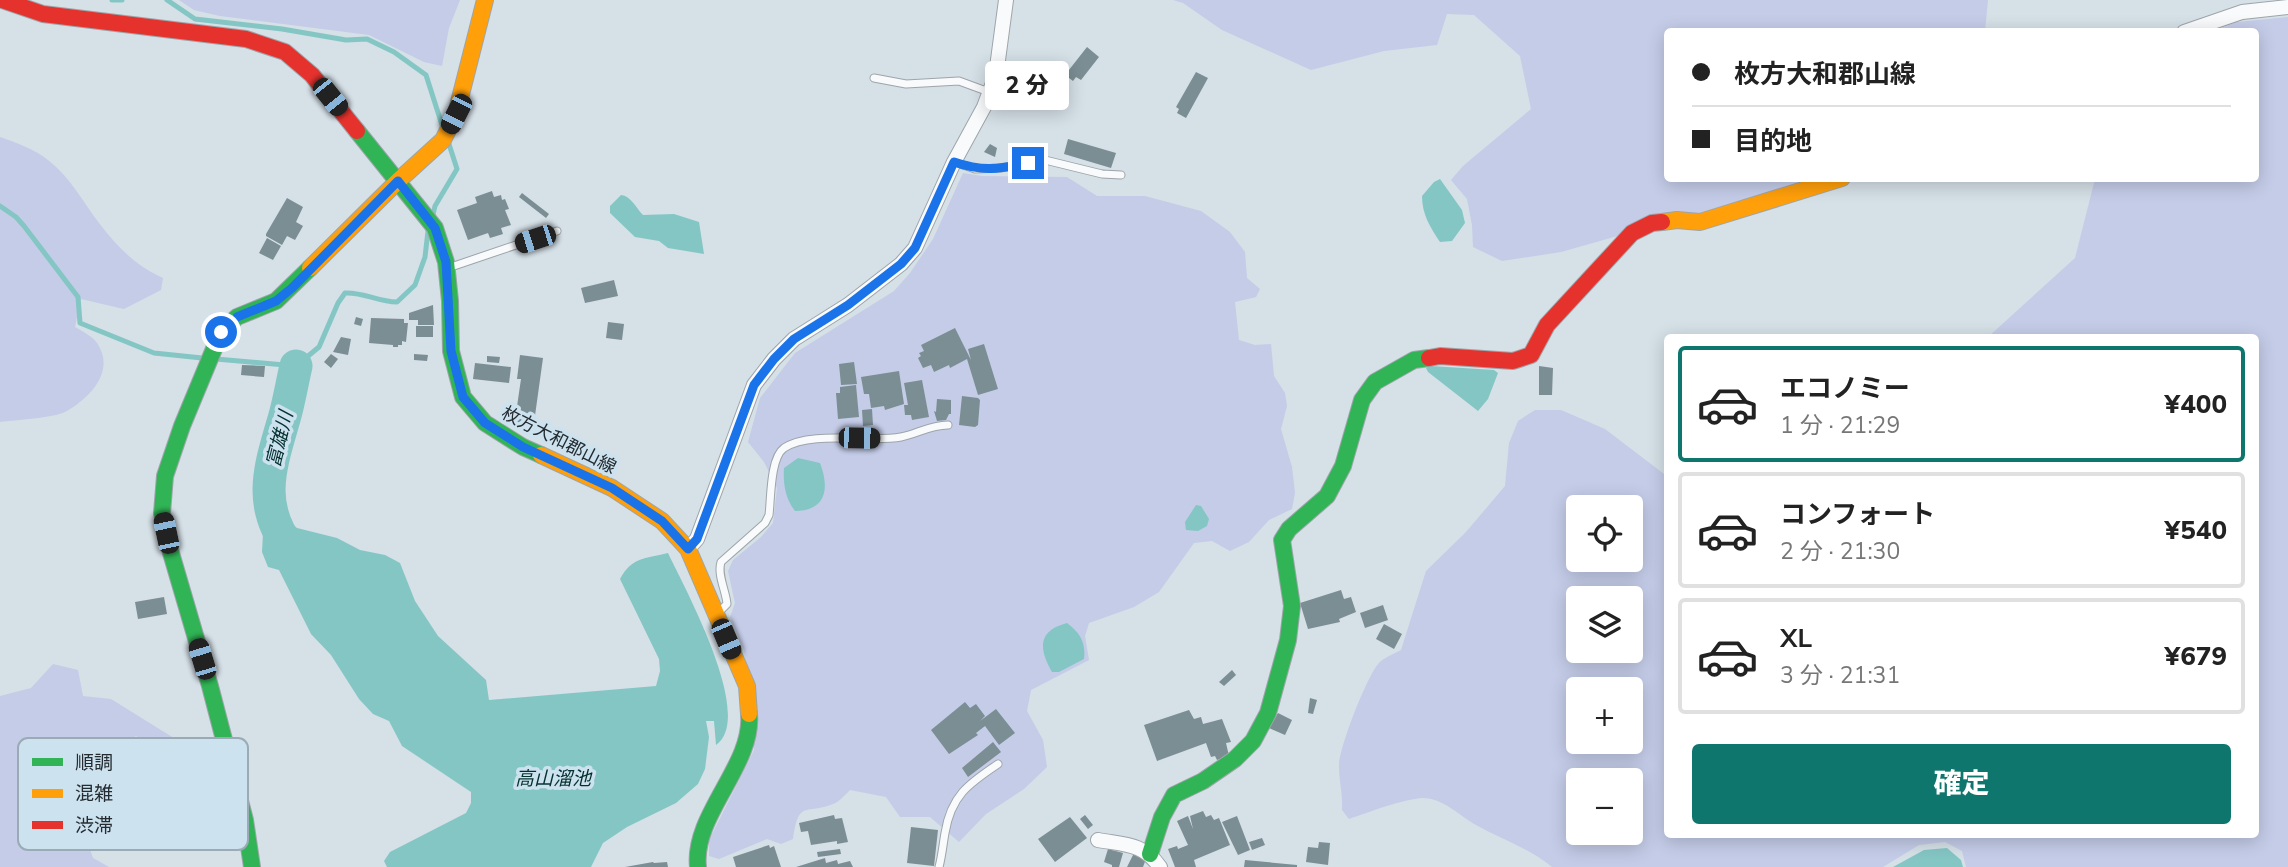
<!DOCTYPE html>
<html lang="ja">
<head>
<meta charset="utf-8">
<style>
	:root { --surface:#fff; --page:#f2f2f2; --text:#222; --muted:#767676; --line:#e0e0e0; --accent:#0f766e }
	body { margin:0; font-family:"Nunito Sans","Noto Sans JP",sans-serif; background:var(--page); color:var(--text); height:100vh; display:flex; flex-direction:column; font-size:26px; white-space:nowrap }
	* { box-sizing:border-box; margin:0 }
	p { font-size:23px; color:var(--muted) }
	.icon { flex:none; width:38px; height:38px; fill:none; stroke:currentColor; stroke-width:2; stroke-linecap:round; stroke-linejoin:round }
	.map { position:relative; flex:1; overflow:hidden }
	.sheet { position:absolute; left:1664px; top:334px; width:595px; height:504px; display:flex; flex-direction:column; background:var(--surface); border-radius:7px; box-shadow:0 4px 18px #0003 }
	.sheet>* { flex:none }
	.banner { position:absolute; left:1664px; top:28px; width:595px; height:154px; border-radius:7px; box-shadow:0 4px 18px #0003; display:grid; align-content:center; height:154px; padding:0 28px; background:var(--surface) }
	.controls { position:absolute; left:1566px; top:495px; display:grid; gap:14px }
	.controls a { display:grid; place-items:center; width:77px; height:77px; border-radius:7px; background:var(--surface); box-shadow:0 4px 18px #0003; font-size:35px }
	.end { position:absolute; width:32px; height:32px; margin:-16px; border:9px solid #1a73e8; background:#fff; box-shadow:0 0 0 4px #fff }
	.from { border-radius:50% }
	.bubble { position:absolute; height:49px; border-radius:7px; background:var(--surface); box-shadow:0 4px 18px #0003; font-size:23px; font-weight:800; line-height:49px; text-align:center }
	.car { position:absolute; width:21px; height:42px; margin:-21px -10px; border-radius:9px; box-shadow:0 0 5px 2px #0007; background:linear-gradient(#222 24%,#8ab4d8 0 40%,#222 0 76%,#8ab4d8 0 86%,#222 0) }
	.banner b { display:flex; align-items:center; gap:24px; height:66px; font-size:26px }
	.banner b+b { border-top:2px solid var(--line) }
	.banner i { width:18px; height:18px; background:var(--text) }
	ul { padding:12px 0 0; list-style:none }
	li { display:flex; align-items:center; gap:21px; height:116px; margin:0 14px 10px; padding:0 14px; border:4px solid var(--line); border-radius:7px }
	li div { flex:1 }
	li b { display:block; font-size:26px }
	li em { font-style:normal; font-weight:800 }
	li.selected { border-color:var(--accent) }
	li>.icon { width:63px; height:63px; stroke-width:1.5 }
	.primary-button { display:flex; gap:14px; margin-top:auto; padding:14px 28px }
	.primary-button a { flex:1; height:80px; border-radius:7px; background:var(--accent); color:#fff; font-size:28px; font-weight:800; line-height:80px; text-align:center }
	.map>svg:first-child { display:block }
</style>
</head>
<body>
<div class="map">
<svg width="2288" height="867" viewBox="0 0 2288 867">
	<rect width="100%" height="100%" fill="#d5e0e7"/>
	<path fill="#c4cce8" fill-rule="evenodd" d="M179,0H460L449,28L442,66L424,62L369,35L220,16L194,10Z
		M1173,0H1988L1985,31L1668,32V178L1819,179L1561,252L1502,261L1473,247L1472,225L1467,199L1451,180L1463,166L1531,109L1520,56L1474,15L1447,14L1437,45L1384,51L1311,70L1222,30L1183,3Z
		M2288,17V867H1966L1962,851L1945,842L1919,845L1883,867H1552C1529,848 1501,839 1476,825C1460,816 1443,798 1423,798C1403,799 1369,812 1349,819L1342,810C1343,794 1339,781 1339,766C1339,748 1366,679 1378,664C1383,658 1394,654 1401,650L1426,571L1466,532L1505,486L1509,443L1518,421L1535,410H1561L1605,429L1668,477V835H2256V338H1987L2075,258L2095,179L2256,178V32L2213,31L2237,22ZM1578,508H1631V560H1578ZM1578,598H1631V651H1578ZM1578,690H1631V742H1578ZM1578,780H1631V833H1578Z
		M0,137C17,143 34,149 48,160C70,177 83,202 99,223C117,247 136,266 163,278L161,290L124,309L81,299L75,327C82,331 92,336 97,343C116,371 90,398 65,412C53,418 15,420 0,422Z
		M963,173L982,176L1067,177L1097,196H1145L1201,211L1230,232L1245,252L1247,278L1260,289L1256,297L1235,302L1239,340L1255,345L1271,344L1274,376L1285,393L1287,406L1281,429L1292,467L1295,493L1292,509L1269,520L1249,542L1230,551L1212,541L1194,543L1159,592L1134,607L1089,623L1085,636L1089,660L1031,690L1027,711L1043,740L1047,767L1024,789L986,814L959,842L930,817H900L886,797L850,790C845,795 839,802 833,804C805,815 799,799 793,839L781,844L767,839L719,859L709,856V840L754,750L744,650L730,617L735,603L728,571L733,560L761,537L773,523L777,488L764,462L748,442L760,398L795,353L894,291L910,273L933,239Z
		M53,664L78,670L83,696L111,699L177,740L181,764L136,736L92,760L75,761L66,781L93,858L109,867H0V696L31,688Z"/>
	<path fill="#84c6c4" d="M1440,179L1462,210L1465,223L1452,241L1440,242C1430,227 1422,214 1422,196L1434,182Z
		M621,195C631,196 636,208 643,215L674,214L699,222L704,254L668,248L659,241L635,237L610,213V206Z
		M1431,366L1494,370L1498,373L1488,399L1478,411L1428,372L1426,368Z
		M798,458L820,463C830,489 826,511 795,511C785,498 783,483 784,468Z
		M1196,505L1201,506L1209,519L1207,526L1198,531L1186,530L1185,522Z
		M280,509L285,519L297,528L337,538L360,550L385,555L400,563L415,601L438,636L486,680L489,700L656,686L660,671L659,659L620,579C632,557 644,559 668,553C684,587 756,717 716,745L714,721H706L709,737L705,769L698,784L676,803L627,827L603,843L591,867H387L384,861L390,852L466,813L471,803V792L402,746L389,721L373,714L359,699L331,655L311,634L279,570L268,567L262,552L264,515Z
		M1067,623C1080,633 1086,642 1084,659L1059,672H1052C1039,649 1037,631 1067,623Z
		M1947,848L1961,860L1963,867H1893L1924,850Z"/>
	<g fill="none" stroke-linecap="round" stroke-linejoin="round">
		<path stroke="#84c6c4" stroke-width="5" d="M112,0H122
			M167,0L195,19L282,29L346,40L367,39L394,52L426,75L442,125
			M0,206L16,217L24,226L78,297L80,323L154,353L202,358
			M433,215L435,206L457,169L448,141
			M216,359L296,366L319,347L338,303L345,293C364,292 378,302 397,302L415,285L425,257L428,231"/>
		<path stroke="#84c6c4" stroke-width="33" d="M291,550C256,506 270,467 284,419C289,402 292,383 296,366"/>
	</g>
	<path fill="#7b8e93" d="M1087,47L1099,57L1081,80L1076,77L1073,81L1065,75Z
		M1196,72L1208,78L1186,118L1177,113L1179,109L1176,107Z
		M1068,139L1116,153L1111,168L1064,154Z
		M990,144L997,148L995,157L984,152Z
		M492,191L494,197L501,195L502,200L505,199L509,209L505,210L511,225L501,228L503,234L490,238L488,233L468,240L457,210L477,203L475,197Z
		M522,193L549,214L546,218L519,197Z
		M287,198L303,207L296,222L303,226L295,240L287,236L282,245L266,236V234Z
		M267,238L281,246L273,260L259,253Z
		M614,280L618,296L585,303L581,288Z
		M433,305L434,325H418V320H409V313Z
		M356,317L363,319L361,326L354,324Z
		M371,318L404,319V323H408L406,342L402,341V345H398V347H393V345L369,343Z
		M608,322L624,324L622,340L606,338Z
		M416,326H433V337H416Z
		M955,328L971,360L968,349L984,344L998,389L978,395L967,359L950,368L949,365L934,372L931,365L923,368L918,358L921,356L919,353L924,351L921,345Z
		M341,337L351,339L348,355L333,352Z
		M331,354L338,359L331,368L324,362Z
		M414,354L428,355L427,361L414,360Z
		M520,355L543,358L533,430L514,427L521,379H517Z
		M487,356L500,357L499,363L487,362Z
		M854,362L857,384L841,385L839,364Z
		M475,363L511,367L509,383L473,379Z
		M242,365L265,366L264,377L241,375Z
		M1539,366L1553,368L1552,395H1539Z
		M899,371L904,404L885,410L884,406L871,408L869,394H864L861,377Z
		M922,380L929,417L912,420L911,415H905L904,405H908L904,383Z
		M856,385L859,417L838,419L836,393H840V387Z
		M962,396L978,398L980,400L978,425L975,427L959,425Z
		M937,399L951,400V414H949L946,420L937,421L934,411L936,412Z
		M872,409L873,425L863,426L862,410Z
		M1341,590L1344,599L1351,597L1356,612L1339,619L1340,622L1308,629L1300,603Z
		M164,597L167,614L138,619L135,602Z
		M1383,605L1388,620L1365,628L1360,613Z
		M1384,624L1402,634L1394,649L1376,639Z
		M1232,670L1236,675L1224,686L1219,682Z
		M1310,698L1317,700L1313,714L1308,713Z
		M965,702L970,708L976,704L985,716L980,721L996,709L1015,733L999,745L985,726L976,733L978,735L949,754L931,730Z
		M1189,710L1194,719L1201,717L1203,724L1222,719L1231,742L1226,743L1229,756L1217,760L1215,756L1211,757L1206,743L1157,761L1144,725Z
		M1278,713L1292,720L1285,735L1269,728Z
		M993,742L1001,752L968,777L962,768Z
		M1203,811L1206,817L1211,815L1214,820L1219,818L1230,845L1194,860L1196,867H1175L1168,849L1177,846L1178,849L1188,845L1177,821L1188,816L1193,829L1190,816Z
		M834,815L835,819L842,818L848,842L837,844V841L811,845L808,831L801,832L799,823Z
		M1085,815L1093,825L1088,829L1080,819Z
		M1237,816L1250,850L1238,855L1222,822Z
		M1070,817L1087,838L1055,862L1038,839Z
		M911,827L938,830L934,866L907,863Z
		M1262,838L1265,845L1252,850L1249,842Z
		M1319,842L1330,843L1328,865L1306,862L1308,847L1318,848Z
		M769,845L770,848L774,846L781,867H736L733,857Z
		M840,849L841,854L818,857L817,852Z
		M1108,849L1123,853L1119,867H1112V865L1104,862Z
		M1134,853L1146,859L1143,867H1127Z
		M825,858L826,863L837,860L838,864L850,861L853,867H796Z
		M1245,860L1297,865V867H1244Z
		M653,862L654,863L667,862L668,867H625Z"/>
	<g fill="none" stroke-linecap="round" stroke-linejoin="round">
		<g stroke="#9da5aa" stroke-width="9">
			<path id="lane" d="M874,78L906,84L959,81L989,92
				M954,162L975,169L1001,168L1045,160L1102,174L1121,175
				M451,267L557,231
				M719,612L727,604C726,591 717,575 721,562L765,523L769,515C771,499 770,458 784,448C811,430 870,443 901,437C917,434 930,425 948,425
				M939,867C942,856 943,844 945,833C951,796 968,784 998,764"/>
		</g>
		<g stroke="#9da5aa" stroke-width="16">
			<path id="street" d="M2184,32L2242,12L2288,7
				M688,549L697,539L754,385L774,359L794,339L848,305L901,264L915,248L954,162L984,107L996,75L1006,0
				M1098,840C1125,845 1143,843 1160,867"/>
		</g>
		<g stroke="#9da5aa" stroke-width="18">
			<path id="fast" d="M357,131L435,228L446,262L450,301L451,351L463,397L485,423L523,447L541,455
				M1150,854L1162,817L1174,795L1203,781L1235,759L1253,741L1268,713L1288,640L1292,606L1282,540L1289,529L1327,496L1343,466L1362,400L1375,382L1414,360L1429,358
				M252,867L245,820L210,686L171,553L162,513L165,476L182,426L221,332L237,317L276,301L310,268
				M698,867C692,815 754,765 749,714"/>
		</g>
		<g stroke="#9da5aa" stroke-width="18">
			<path id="slow" d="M398,181L443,140L456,114L485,0
				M1662,222L1677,220L1700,222L1842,178
				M310,268L398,181
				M541,455L612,488L662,521L688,549L747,686L749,714"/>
		</g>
		<g stroke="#9da5aa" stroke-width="18">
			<path id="jam" d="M2,0L43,14L246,39L285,52L312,75L357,131
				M1429,358L1440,356L1513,361L1531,355L1547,325L1632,233L1652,223L1662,222"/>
		</g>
		<use href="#lane" stroke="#f9fafb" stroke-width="7"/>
		<use href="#street" stroke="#f9fafb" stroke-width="14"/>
		<use href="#fast" stroke="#30b455" stroke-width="16"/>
		<use href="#slow" stroke="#ff9f0a" stroke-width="16"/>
		<use href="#jam" stroke="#e5322d" stroke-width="16"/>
	</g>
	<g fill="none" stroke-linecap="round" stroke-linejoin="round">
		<path stroke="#1a73e8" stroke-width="9" d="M221,332L237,317L276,301L292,288L398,181L435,228L446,262L451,351L463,397L485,423L523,447L612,488L662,521L688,549L697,539L754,385L774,359L794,339L848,305L901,264L915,248L954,162C983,172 999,169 1028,163"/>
	</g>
	<g text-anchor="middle" stroke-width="7" stroke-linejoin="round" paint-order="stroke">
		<g font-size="18" fill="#242c31" stroke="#cde2ef">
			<text transform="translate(559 440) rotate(27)" y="6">枚方大和郡山線</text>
		</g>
		<g font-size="19" font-style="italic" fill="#03312e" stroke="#cde2ef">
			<text transform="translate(279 439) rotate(-76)" y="7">富雄川</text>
			<text x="553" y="785">高山溜池</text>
		</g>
	</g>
	<rect x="18" y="738" width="230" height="112" rx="10" fill="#cde2ef" stroke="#9aabb6" stroke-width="2"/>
	<rect x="32" y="758" width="31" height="8" fill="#30b455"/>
	<rect x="32" y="789" width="31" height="9" fill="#ff9f0a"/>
	<rect x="32" y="821" width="31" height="8" fill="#e5322d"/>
	<g font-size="19" fill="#242c31">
		<text x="75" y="769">順調</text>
		<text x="75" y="800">混雑</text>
		<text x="75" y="832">渋滞</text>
	</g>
</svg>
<div class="controls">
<a><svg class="icon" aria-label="locate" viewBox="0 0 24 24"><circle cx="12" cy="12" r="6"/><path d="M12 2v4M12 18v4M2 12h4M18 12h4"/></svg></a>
<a><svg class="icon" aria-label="layers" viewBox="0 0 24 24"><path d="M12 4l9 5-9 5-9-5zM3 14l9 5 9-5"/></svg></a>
<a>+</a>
<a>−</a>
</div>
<i class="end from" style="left:221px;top:332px"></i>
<i class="end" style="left:1028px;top:163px"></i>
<div class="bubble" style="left:985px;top:61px;width:84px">2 分</div>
<i class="car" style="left:330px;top:97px;rotate:141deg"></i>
<i class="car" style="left:456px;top:114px;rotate:207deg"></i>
<i class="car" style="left:535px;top:239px;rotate:252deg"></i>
<i class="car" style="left:859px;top:438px;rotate:91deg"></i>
<i class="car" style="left:166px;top:533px;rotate:348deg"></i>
<i class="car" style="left:726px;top:639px;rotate:157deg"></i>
<i class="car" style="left:202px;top:659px;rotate:343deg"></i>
<div class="banner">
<b><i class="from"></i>枚方大和郡山線</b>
<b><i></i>目的地</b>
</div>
<section class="sheet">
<ul>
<li class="selected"><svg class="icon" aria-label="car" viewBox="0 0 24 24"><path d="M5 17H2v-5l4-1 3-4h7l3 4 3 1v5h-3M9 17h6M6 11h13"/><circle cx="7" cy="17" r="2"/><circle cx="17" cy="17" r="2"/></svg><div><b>エコノミー</b><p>1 分 · 21:29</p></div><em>¥400</em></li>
<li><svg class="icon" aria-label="car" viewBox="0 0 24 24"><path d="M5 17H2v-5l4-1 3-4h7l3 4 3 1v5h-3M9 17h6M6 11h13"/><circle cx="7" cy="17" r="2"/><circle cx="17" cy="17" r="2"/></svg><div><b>コンフォート</b><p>2 分 · 21:30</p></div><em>¥540</em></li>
<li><svg class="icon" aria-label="car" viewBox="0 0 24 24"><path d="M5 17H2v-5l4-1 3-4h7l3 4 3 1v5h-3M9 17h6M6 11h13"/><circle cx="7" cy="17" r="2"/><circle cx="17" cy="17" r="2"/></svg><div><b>XL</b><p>3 分 · 21:31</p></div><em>¥679</em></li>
</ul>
<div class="primary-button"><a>確定</a></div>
</section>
</div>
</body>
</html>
